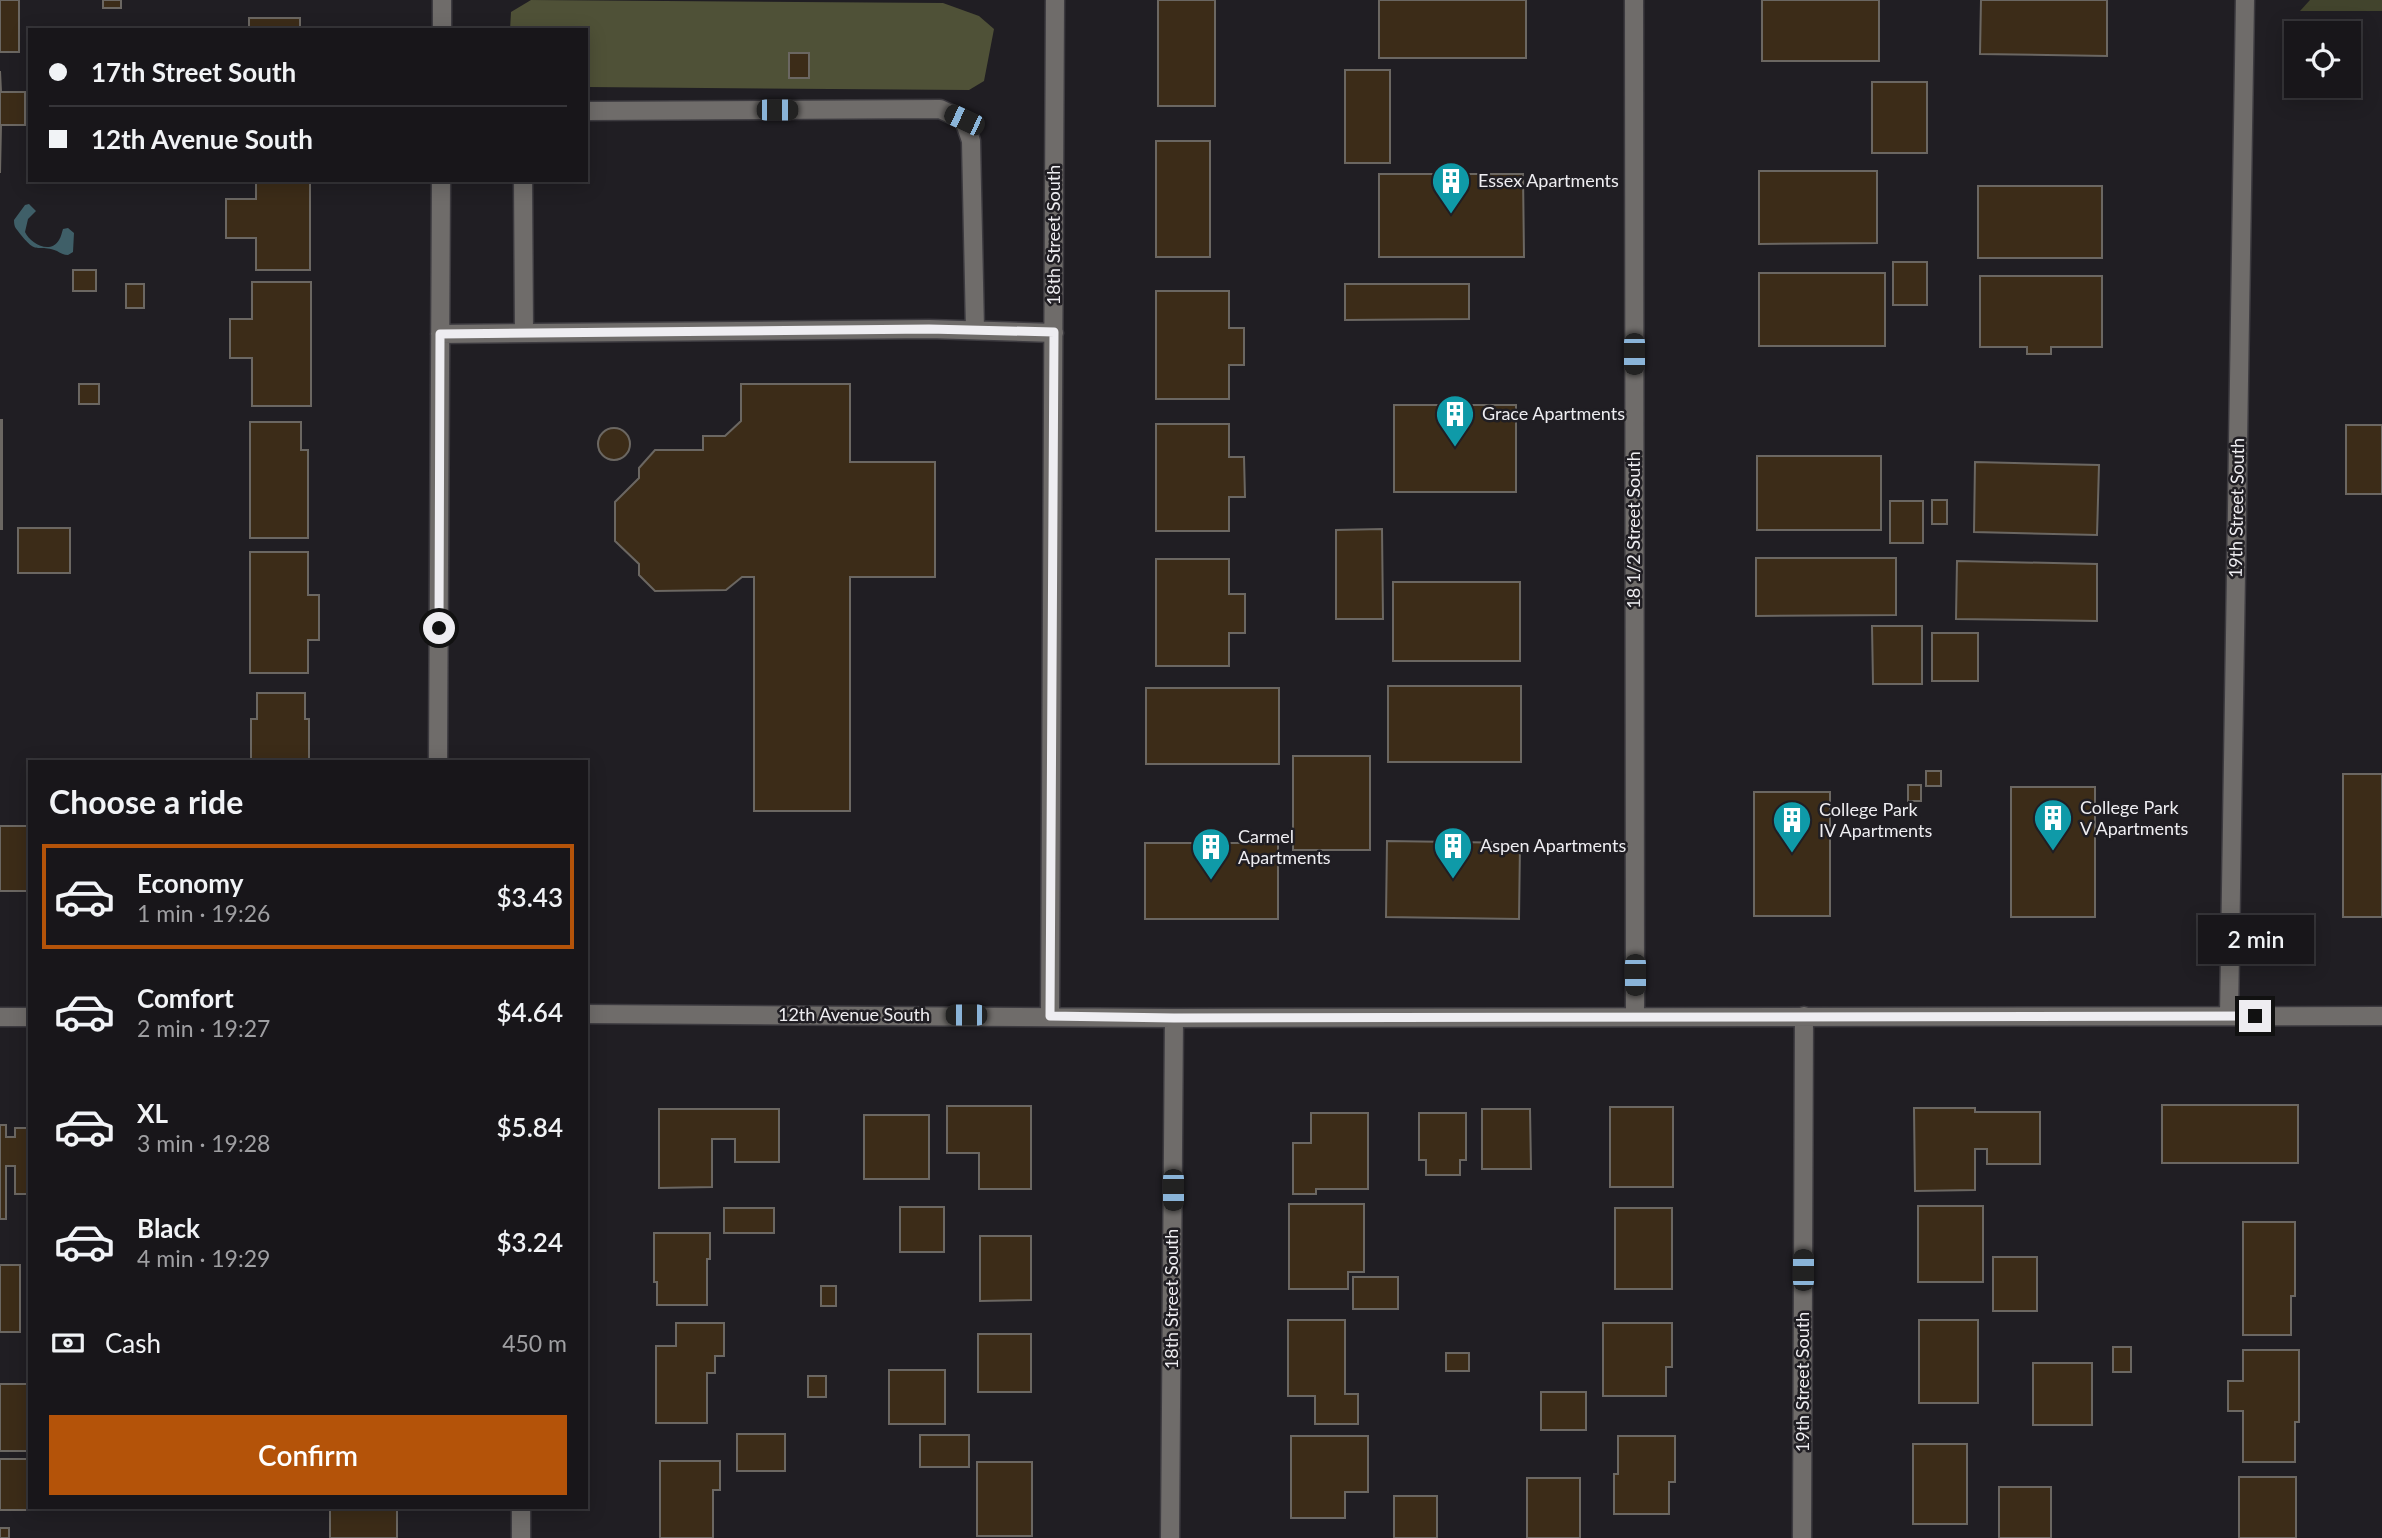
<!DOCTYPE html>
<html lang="en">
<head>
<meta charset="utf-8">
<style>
	:root { --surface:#18161a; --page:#211f23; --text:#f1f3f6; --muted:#9f9fa2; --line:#363539; --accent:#b45309 }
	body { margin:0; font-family:Lato,sans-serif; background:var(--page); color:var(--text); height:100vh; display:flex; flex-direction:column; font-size:26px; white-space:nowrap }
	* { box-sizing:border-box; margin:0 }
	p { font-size:23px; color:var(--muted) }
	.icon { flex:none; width:38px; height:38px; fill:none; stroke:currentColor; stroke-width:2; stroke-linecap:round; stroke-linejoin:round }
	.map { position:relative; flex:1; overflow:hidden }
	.panel { position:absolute; left:28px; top:760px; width:560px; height:749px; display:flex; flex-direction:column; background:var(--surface); border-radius:0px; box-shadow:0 4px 18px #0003,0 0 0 2px var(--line) }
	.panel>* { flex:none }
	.guide { position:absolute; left:28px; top:28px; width:560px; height:154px; border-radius:0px; box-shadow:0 4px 18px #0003,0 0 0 2px var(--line); display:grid; align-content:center; height:154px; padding:0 21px; background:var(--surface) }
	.controls { position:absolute; left:2284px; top:21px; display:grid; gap:14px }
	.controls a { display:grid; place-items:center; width:77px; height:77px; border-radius:0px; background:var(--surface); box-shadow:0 4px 18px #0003,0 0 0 2px var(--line); font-size:35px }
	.end { position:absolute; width:32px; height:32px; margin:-16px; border:9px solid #eeedf1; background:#111; box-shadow:0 0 0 4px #111 }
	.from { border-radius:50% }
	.bubble { position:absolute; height:49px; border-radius:0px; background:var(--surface); box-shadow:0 4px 18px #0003,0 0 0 2px var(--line); font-size:23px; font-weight:600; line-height:49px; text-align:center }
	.car { position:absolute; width:21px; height:42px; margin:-21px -10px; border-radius:9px; box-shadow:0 0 5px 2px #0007; background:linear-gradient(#222 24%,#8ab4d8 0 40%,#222 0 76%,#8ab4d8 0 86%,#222 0) }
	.guide b { display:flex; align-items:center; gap:24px; height:66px; font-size:26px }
	.guide b+b { border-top:2px solid var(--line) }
	.guide i { width:18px; height:18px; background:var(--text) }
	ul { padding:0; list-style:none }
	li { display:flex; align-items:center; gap:21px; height:105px; margin:0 14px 10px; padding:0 7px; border:4px solid transparent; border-radius:0px }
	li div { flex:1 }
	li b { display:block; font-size:26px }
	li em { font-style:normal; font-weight:600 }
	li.current { border-color:var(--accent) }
	li>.icon { width:63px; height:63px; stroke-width:1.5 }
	h2 { padding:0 21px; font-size:32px; line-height:84px }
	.pay { display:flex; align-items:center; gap:18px; height:77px; padding:0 21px; font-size:26px }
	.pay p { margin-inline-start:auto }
	.button { display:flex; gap:14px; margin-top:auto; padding:14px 21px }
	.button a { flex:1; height:80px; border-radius:0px; background:var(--accent); color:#fff; font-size:28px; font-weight:600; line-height:80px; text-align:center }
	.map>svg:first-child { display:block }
</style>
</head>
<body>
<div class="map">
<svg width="2382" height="1538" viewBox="0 0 2382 1538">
	<rect width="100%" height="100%" fill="#201e23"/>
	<path fill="#42442d" d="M2310,0H2382V11H2300Z"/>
	<path fill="#4f5137" d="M531,0L943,3L979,16L994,29L984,81L969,90L586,87V30H510L511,12Z"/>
	<path fill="#3f5f68" d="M29,204L36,211L28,219L25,232C30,243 50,255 59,240C61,237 62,232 63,229L68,228L74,233L73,252L68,255C64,255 60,253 57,251C36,243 38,256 21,235C16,228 14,228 14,220L25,205Z"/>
	<path fill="#3c2c18" stroke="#6b6762" stroke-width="2" d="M0,0H19V52H0Z
		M103,0H121V8H103Z
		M1158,0H1215V106H1158Z
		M1379,0H1526V58H1379Z
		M1762,0H1879V61H1762Z
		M1981,0H2107V56L1980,54Z
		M249,18H300V30H249Z
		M789,53H809V78H789Z
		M1345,70H1390V163H1345Z
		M0,71L1,92H25V125H1L0,173Z
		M1872,82H1927V153H1872Z
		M1156,141H1210V257H1156Z
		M1759,171H1877V243L1759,244Z
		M1379,174H1523L1524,257H1379Z
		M256,180H310V270H256V238H226V199H256Z
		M1978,186H2102V258H1978Z
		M1893,262H1927V305H1893Z
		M73,270H96V291H73Z
		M1759,273H1885V346H1759Z
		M1980,276H2102V347H2051V354H2027V347H1980Z
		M252,282H311V406H252V358H230V319H252Z
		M126,284H144V308H126Z
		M1345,284H1469V319L1345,320Z
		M1156,291H1229V328H1244V365H1229V399H1156Z
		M79,384H99V404H79Z
		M741,384H850V462H935V577H850V811H754V577H742L726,590L655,591L639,575V564L615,541V502L639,478V468L655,450H703V436H725L741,421Z
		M1394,405H1516V492H1394Z
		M0,420H2V529H0Z
		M250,422H301V450H308V538H250Z
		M1156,424H1229V457H1244L1245,497H1229V531H1156Z
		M2346,425H2382V494H2346Z
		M598 444a16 16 0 1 1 32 0a16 16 0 1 1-32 0Z
		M1757,456H1881V530H1757Z
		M1975,462L2099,465L2097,535L1974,532Z
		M1932,500H1947V524H1932Z
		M1890,501H1923V543H1890Z
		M18,528H70V573H18Z
		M1382,529L1383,619H1336V530Z
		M250,552H308V595H319V640H308V673H250Z
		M1756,558H1896V615L1756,616Z
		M1156,559H1229V594H1245V633H1229V666H1156Z
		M1957,561L2097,564V621L1956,619Z
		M1393,582H1520V661H1393Z
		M1872,626H1922V684H1873Z
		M1932,633H1978V681H1932Z
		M1388,686H1521V762H1388Z
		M1146,688H1279V764H1146Z
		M257,693H305V719H309V761H251V719H257Z
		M1293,756H1370V850H1293Z
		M1926,771H1941V786H1926Z
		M2343,774H2382V917H2343Z
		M1908,785H1921V801H1908Z
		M2011,787H2095V917H2011Z
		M1754,792H1830V916H1754Z
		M0,826H30V891H0Z
		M1387,841L1520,843L1519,919L1386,917Z
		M1145,843H1278V919H1145Z
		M2162,1105H2298V1163H2162Z
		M947,1106H1031V1189H979V1153H947Z
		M1610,1107H1673V1187H1610Z
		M1914,1108H1975V1112H2040V1164H1987V1149H1975V1190L1915,1191Z
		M659,1109H779V1162H735V1139H712V1187L659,1188Z
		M1482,1109H1530L1531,1169H1482Z
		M1311,1113H1368V1189H1316V1194H1293V1143H1311Z
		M1419,1113H1466V1160H1460V1175H1426V1160H1419Z
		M864,1115H929V1179H864Z
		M0,1125H6V1137H15V1128H30V1194H15V1166H6V1219H0Z
		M1289,1204H1364V1272H1348V1289H1289Z
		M1918,1206H1983V1282H1918Z
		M900,1207H944V1252H900Z
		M724,1208H774V1233H724Z
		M1615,1208H1672V1289H1615Z
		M2243,1222H2295V1296H2291V1335H2243Z
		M654,1233H710V1259H707V1305H657V1282H654Z
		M980,1236H1031V1300L980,1301Z
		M1993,1257H2037V1311H1993Z
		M0,1265H20V1332H0Z
		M1353,1277H1398V1309H1353Z
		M821,1286H836V1306H821Z
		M1288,1320H1345V1394H1358V1424H1315V1396H1288Z
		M1919,1320H1978V1403H1919Z
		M676,1323H724V1356H715V1373H707V1423H656V1346H676Z
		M1603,1323H1672V1367H1666V1396H1603Z
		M978,1334H1031V1392H978Z
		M2113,1347H2131V1372H2113Z
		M2243,1350H2299V1422H2295V1462H2243V1411H2228V1381H2243Z
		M1446,1353H1469V1371H1446Z
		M2033,1363H2092V1425H2033Z
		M889,1370H945V1424H889Z
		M808,1376H826V1397H808Z
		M0,1384H27V1451H0Z
		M1541,1392H1586V1430H1541Z
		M737,1434H785V1471H737Z
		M920,1435H969V1467H920Z
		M1291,1436H1368V1492H1345V1518H1291Z
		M1618,1436H1675V1482H1669V1514H1614V1474H1618Z
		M1913,1444H1967V1524H1913Z
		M0,1459H30V1507H52V1510H0Z
		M660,1461H720V1490H713V1538H660Z
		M977,1462H1032V1536H977Z
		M2239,1477H2296V1538H2239Z
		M1527,1478H1580V1538H1527Z
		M1999,1487H2051V1538H1999Z
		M1394,1496H1437V1538H1394Z
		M330,1507H397V1538H330Z
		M0,1528H9V1538H0Z"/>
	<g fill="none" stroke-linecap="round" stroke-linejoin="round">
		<g stroke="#3d3b40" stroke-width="21">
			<path id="minor" d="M1634,0L1635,1017
				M442,30V0
				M586,111L940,109L964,120L971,141L975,330
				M523,180L524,333
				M440,334L929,329L1054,333
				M438,761L441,180
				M586,1014L1174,1018L2382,1016
				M1050,1016L1055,0
				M2229,1016L2245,0
				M0,1017H30
				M521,1507V1538
				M1170,1538L1174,1018
				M1802,1538L1804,1016"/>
		</g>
		<use href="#minor" stroke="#6f6c6a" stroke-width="18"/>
	</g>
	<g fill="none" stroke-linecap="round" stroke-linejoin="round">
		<path stroke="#eeedf1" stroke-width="9" d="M439,628L440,334L929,329L1054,332L1050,1016L1174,1018L2255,1016"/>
	</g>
	<defs>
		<g id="building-pin" transform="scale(2.0125)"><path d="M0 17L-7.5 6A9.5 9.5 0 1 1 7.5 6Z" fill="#0f9aa8" stroke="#201e23"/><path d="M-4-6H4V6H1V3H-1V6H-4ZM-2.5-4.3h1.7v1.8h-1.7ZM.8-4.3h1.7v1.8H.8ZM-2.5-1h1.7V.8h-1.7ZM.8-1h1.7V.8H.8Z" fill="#fff"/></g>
	</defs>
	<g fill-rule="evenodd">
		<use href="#building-pin" x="1451" y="181"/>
		<use href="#building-pin" x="1455" y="414"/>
		<use href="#building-pin" x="2053" y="818"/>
		<use href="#building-pin" x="1792" y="820"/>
		<use href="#building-pin" x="1453" y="846"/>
		<use href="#building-pin" x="1211" y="847"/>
	</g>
	<g text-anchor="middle" stroke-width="5" stroke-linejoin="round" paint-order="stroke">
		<g font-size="18" fill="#eeedf1" stroke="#201e23" text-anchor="start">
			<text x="1478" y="187">Essex Apartments</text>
			<text x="1482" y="420">Grace Apartments</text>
			<text x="2080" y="814">College Park<tspan x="2080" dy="21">V Apartments</tspan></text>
			<text x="1819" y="816">College Park<tspan x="1819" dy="21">IV Apartments</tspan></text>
			<text x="1238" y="843">Carmel<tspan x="1238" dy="21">Apartments</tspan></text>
			<text x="1480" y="852">Aspen Apartments</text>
		</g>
		<g font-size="18" fill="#eeedf1" stroke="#201e23">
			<text transform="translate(1054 235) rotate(-90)" y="6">18th Street South</text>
			<text transform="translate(2237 508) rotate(-89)" y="6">19th Street South</text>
			<text transform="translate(1634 530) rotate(-90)" y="6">18 1/2 Street South</text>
			<text x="854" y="1021">12th Avenue South</text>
			<text transform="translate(1172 1299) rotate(-90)" y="6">18th Street South</text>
			<text transform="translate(1803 1382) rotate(-90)" y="6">19th Street South</text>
		</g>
	</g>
</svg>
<div class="controls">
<a><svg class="icon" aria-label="locate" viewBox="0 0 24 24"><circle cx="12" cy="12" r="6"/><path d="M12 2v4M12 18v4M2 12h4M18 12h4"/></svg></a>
</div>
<i class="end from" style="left:439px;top:628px"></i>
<i class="end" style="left:2255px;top:1016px"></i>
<div class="bubble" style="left:2198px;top:915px;width:116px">2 min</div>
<i class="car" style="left:777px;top:110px;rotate:90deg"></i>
<i class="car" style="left:964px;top:120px;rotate:295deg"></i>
<i class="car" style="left:1634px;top:354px;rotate:180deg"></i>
<i class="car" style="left:1635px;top:975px;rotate:180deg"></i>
<i class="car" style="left:966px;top:1015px;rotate:270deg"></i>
<i class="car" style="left:1173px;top:1190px;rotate:180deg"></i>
<i class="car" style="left:1803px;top:1270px;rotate:0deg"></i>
<div class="guide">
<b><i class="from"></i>17th Street South</b>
<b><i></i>12th Avenue South</b>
</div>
<section class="panel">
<h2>Choose a ride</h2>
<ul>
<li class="current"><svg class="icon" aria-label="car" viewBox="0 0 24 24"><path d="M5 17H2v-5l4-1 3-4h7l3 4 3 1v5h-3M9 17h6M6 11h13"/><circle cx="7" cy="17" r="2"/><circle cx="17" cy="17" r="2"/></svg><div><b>Economy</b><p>1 min · 19:26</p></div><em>$3.43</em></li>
<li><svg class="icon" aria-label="car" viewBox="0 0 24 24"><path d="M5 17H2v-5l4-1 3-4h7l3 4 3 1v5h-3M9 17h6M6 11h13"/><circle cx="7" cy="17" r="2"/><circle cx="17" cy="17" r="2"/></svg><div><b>Comfort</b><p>2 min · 19:27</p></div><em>$4.64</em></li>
<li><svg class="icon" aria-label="car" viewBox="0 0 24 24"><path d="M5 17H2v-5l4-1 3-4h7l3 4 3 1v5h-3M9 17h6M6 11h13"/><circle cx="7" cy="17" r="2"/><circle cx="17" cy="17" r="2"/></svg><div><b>XL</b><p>3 min · 19:28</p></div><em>$5.84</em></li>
<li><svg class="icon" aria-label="car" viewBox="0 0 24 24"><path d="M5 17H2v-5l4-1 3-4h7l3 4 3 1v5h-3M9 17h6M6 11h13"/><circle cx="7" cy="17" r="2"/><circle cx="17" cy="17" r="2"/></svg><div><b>Black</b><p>4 min · 19:29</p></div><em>$3.24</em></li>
</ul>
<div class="pay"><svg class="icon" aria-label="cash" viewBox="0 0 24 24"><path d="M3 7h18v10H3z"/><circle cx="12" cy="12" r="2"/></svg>Cash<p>450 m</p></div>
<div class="button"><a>Confirm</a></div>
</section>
</div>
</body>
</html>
